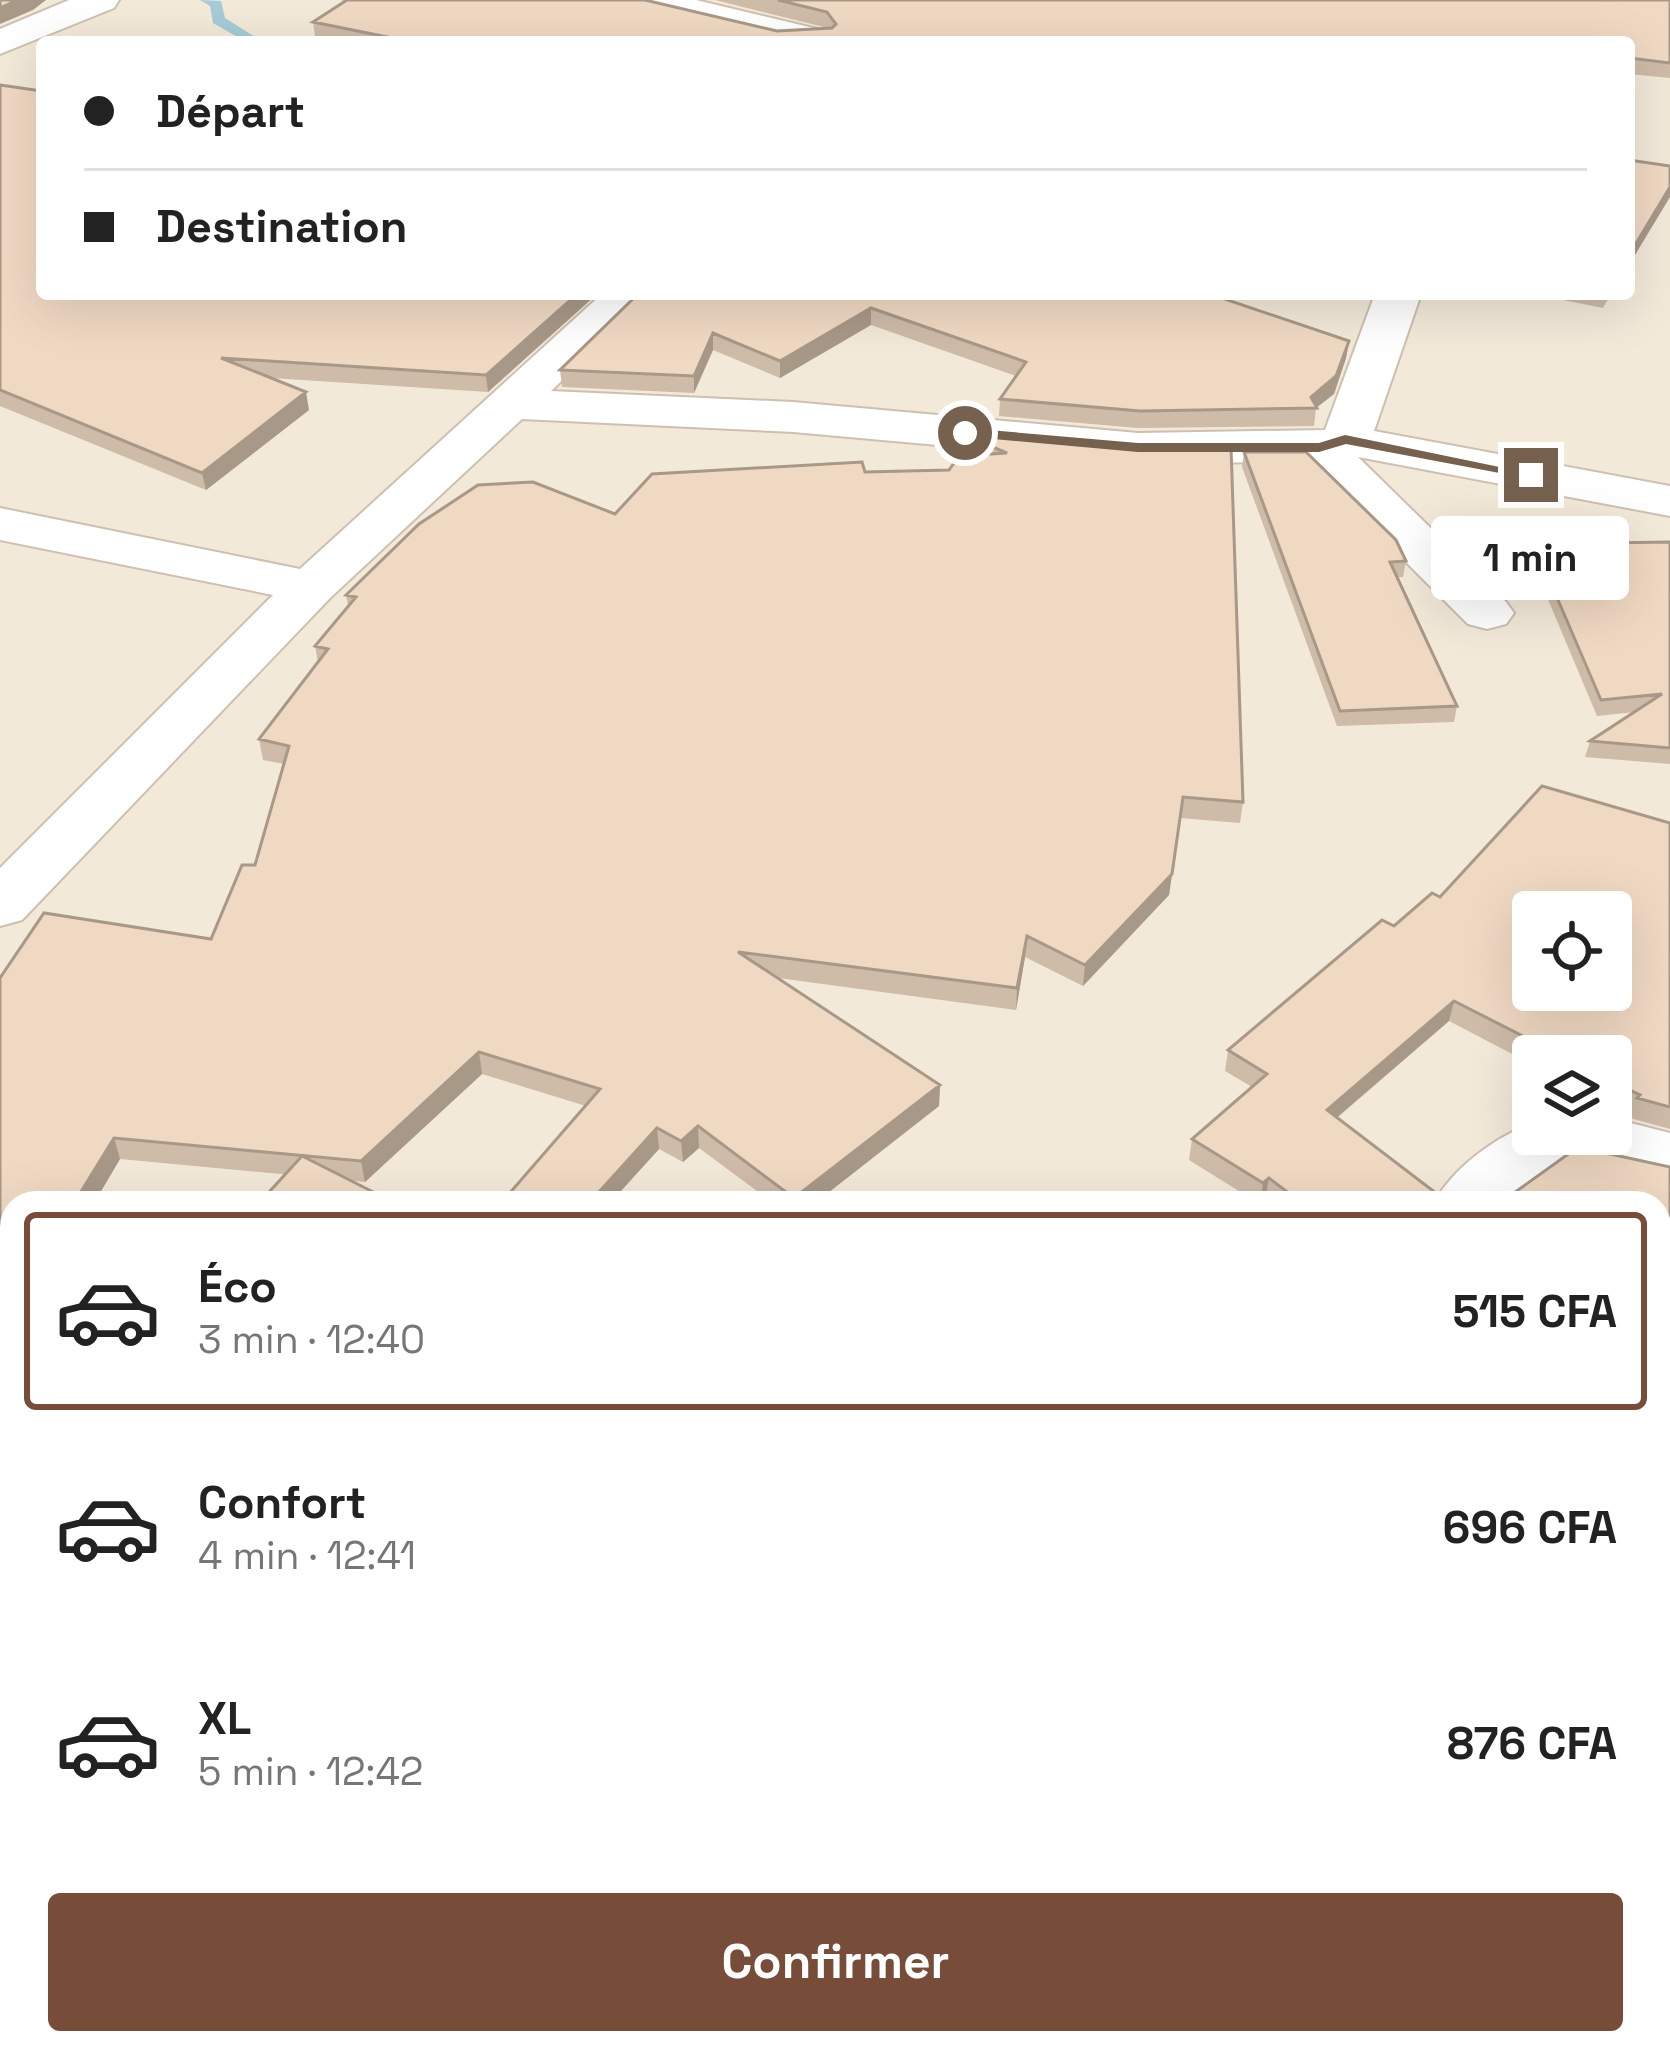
<!DOCTYPE html>
<html lang="fr">
<head>
<meta charset="utf-8">
<style>
	:root { --surface:#fff; --page:#f2f2f2; --text:#222; --muted:#767676; --line:#e0e0e0; --accent:#774c39 }
	body { margin:0; font-family:"Space Grotesk",sans-serif; background:var(--page); color:var(--text); height:100vh; display:flex; flex-direction:column; font-size:45px; white-space:nowrap }
	* { box-sizing:border-box; margin:0 }
	p { font-size:39px; color:var(--muted) }
	.icon { flex:none; width:66px; height:66px; fill:none; stroke:currentColor; stroke-width:2; stroke-linecap:round; stroke-linejoin:round }
	.map { position:relative; flex:1; overflow:hidden }
	.side { position:absolute; left:0px; top:1191px; width:1671px; height:864px; display:flex; flex-direction:column; background:var(--surface); border-radius:36px 36px 0 0; box-shadow:0 12px 48px #0002 }
	.side>* { flex:none }
	.guide { position:absolute; left:36px; top:36px; width:1599px; height:264px; border-radius:12px; box-shadow:0 12px 48px #0002; display:grid; align-content:center; height:264px; padding:0 48px; background:var(--surface) }
	.fabs { position:absolute; left:1512px; top:891px; display:grid; gap:24px }
	.fabs a { display:grid; place-items:center; width:120px; height:120px; border-radius:12px; background:var(--surface); box-shadow:0 12px 48px #0002; font-size:60px }
	.end { position:absolute; width:54px; height:54px; margin:-27px; border:15px solid #76604e; background:#fff; box-shadow:0 0 0 6px #fff }
	.from { border-radius:50% }
	.bubble { position:absolute; height:84px; border-radius:12px; background:var(--surface); box-shadow:0 12px 48px #0002; font-size:39px; font-weight:700; line-height:84px; text-align:center }
	.guide b { display:flex; align-items:center; gap:42px; height:114px; font-size:45px }
	.guide b+b { border-top:3px solid var(--line) }
	.guide i { width:30px; height:30px; background:var(--text) }
	ul { padding:21px 0 0; list-style:none }
	li { display:flex; align-items:center; gap:36px; height:198px; margin:0 24px 18px; padding:0 24px; border:6px solid transparent; border-radius:12px }
	li div { flex:1 }
	li b { display:block; font-size:45px }
	li em { font-style:normal; font-weight:700 }
	li.active { border-color:var(--accent) }
	li>.icon { width:108px; height:108px; stroke-width:1.5 }
	.cta { display:flex; gap:24px; margin-top:auto; padding:24px 48px }
	.cta a { flex:1; height:138px; border-radius:12px; background:var(--accent); color:#fff; font-size:48px; font-weight:700; line-height:138px; text-align:center }
	.map>svg:first-child { display:block }
</style>
</head>
<body>
<div class="map">
<svg width="1670" height="2055" viewBox="0 0 1670 2055">
	<rect width="100%" height="100%" fill="#fcf7ea"/>
	<path fill="#f3e9d9" fill-rule="evenodd" d="M0,0H1670V2055H0ZM42,42H1629V294H42ZM1533,912H1611V990H1533ZM1533,1056H1611V1134H1533ZM12,1203H1659V2043H12Z"/>
	<g fill="none" stroke-linecap="round" stroke-linejoin="round">
		<path fill="#a5cbd7" fill-rule="evenodd" d="M200,0L221,1L225,18L263,42H246L213,23L210,6Z"/>
		<g stroke="#cec0b0" stroke-width="4">
			<path id="minor" d="M69,0H119L114,8L0,54V29Z
				M631,0H696L826,31L832,39L778,42L636,8Z
				M602,294H652L551,391L793,402L1138,433L1325,430L1375,294H1421L1374,431L1670,486V516L1358,457L1506,602L1514,613L1506,624L1487,629L1468,624L1306,462L1138,463L793,432L522,419L330,598L22,920L0,926V868L273,595L0,540V508L300,569Z
				M1611,1118L1670,1133V1185L1571,1163L1516,1203H1434C1453,1168 1495,1137 1533,1123V1134H1611Z
				M488,2043H596L591,2055H483Z
				M1253,2043H1351L1346,2055H1248Z"/>
		</g>
		<use href="#minor" fill="#fff" fill-rule="evenodd"/>
	</g>
	<path fill="#cebba8" d="M340,0H645L777,31L828,28L715,0H1670V78L1629,74V42H339L315,37L313,22L345,1Z
		M0,85L42,294H597L488,392L271,378L309,410L206,490L0,406Z
		M638,294H1210L1349,341L1346,358L1334,394L1316,408L1314,426L1138,428L999,416L1000,399L1016,376L871,325L780,378L713,350L694,393L562,387L560,370Z
		M1533,294H1611L1603,308Z
		M971,438L1140,448L1243,802L1240,823L1180,818L1169,895L1083,986L1025,957L1016,1010L778,978L940,1085L939,1106L815,1203H773L699,1148L683,1162L659,1149L610,1203H501L586,1106L482,1074L365,1182L120,1159L94,1203H12V1338L0,1358V978L211,939L255,865L284,764L263,760L259,739L318,662L315,646L348,606L346,595L615,514L865,472L949,470L970,455Z
		M1244,452L1406,561L1403,577H1397L1457,706L1454,722L1337,726L1242,467Z
		M1670,542V764L1585,757L1590,741L1635,712L1597,716L1531,559L1534,544Z
		M1670,823V1129L1630,1118L1631,1115L1611,1105V1056H1533V1065L1449,1021L1337,1118L1449,1203H1271L1265,1199L1258,1203L1189,1160L1192,1139L1252,1087L1225,1071L1228,1050L1394,926L1440,897Z
		M1670,1167V1251L1659,1247V1203H1500Z
		M1670,1260V1474L1659,1414V1318Z
		M1659,1615H1670V1746H1659Z
		M1670,2021V2055H1663Z"/>
	<path fill="#a89888" d="M18,0H46L33,10L0,24V8Z
		M1670,187V197L1629,265V255Z
		M577,294H597L488,392L486,375Z
		M871,308V325L780,378V361Z
		M713,333V350L694,393V376Z
		M1349,341L1346,358L1334,394L1316,408L1311,397Z
		M306,392L309,410L206,490L202,473Z
		M1183,797L1169,895L1083,986L1085,965Z
		M1027,936L1025,957L1016,1010L1017,988Z
		M1454,1001L1449,1021L1322,1130L1327,1110Z
		M479,1052L482,1074L365,1182L361,1161Z
		M940,1085L939,1106L815,1203H794V1198Z
		M698,1126L699,1148L683,1162L681,1141Z
		M657,1128L659,1149L610,1203H589Z
		M114,1138L120,1159L94,1203H74Z
		M1269,1178L1265,1199L1260,1203L1263,1183Z
		M12,1304V1338L0,1358V1324Z
		M1670,1382V1389L1659,1414V1385Z
		M12,1465V1505L0,1523V1484Z
		M12,1622V1664L0,1685V1643Z
		M306,2043L310,2055H283Z
		M354,2043H394L373,2055H332Z"/>
	<path fill="#f0d9c3" stroke="#a89888" stroke-width="3" fill-rule="evenodd" d="M0,0H18L0,8Z
		M347,0H645L777,31L832,28L836,24L827,12L778,0H1670V63L1629,58V42L1447,40V42H412L313,22Z
		M0,85L42,91V294H577L486,375L221,358L306,392L202,473L0,390Z
		M1629,160L1670,166V187L1629,255Z
		M638,294H1210L1349,341L1336,376L1311,397L1317,408L1140,411L1000,399L1026,362L871,308L780,361L713,333L694,376L560,370Z
		M975,433L1140,448L1231,447L1243,802L1183,797L1172,874L1085,965L1027,936L1017,988L738,952L940,1085L794,1198L698,1126L681,1141L657,1128L589,1203H501L600,1089L479,1052L361,1161L114,1138L74,1203H12V1304L0,1324V978L44,913L211,939L242,865H255L289,746L259,739L328,649L315,646L356,597L346,595L419,524L478,485L533,482L615,514L652,474L862,462L865,472L949,470L959,456L1007,453L971,438Z
		M1244,452H1306L1396,540L1406,561L1390,562L1457,706L1340,711Z
		M1670,542V748L1590,741L1662,694L1601,700L1534,544Z
		M1542,786L1670,823V1107L1637,1098L1640,1095L1611,1081V1056H1562L1454,1001L1327,1110L1449,1203H1302L1269,1178L1263,1183L1192,1139L1267,1074L1228,1050L1382,920L1394,926L1432,893L1440,897ZM1533,912H1611V990H1533Z
		M1578,1147L1670,1167V1228L1659,1224V1203L1598,1201L1596,1203H1500Z
		M302,1156L395,1203H259Z
		M1670,1293V1382L1659,1385V1353Z
		M0,1401L12,1405V1465L0,1484Z
		M0,1520L12,1523V1622L0,1643Z
		M1659,1615H1670V1715H1659Z
		M180,2043H306L283,2055H185Z
		M306,2043H354L332,2055H312Z
		M682,2043H879L890,2055H668Z
		M1374,2043H1440L1457,2055H1367Z
		M1536,2043H1623L1639,2055H1528Z"/>
	<path fill="#76604e" d="M965,428L1138,443H1319L1345,435L1538,475L1531,479L1346,444L1319,452H1138L960,436Z"/>
</svg>
<div class="fabs">
<a><svg class="icon" aria-label="locate" viewBox="0 0 24 24"><circle cx="12" cy="12" r="6"/><path d="M12 2v4M12 18v4M2 12h4M18 12h4"/></svg></a>
<a><svg class="icon" aria-label="layers" viewBox="0 0 24 24"><path d="M12 4l9 5-9 5-9-5zM3 14l9 5 9-5"/></svg></a>
</div>
<i class="end from" style="left:965px;top:433px"></i>
<i class="end" style="left:1531px;top:475px"></i>
<div class="bubble" style="left:1431px;top:516px;width:198px">1 min</div>
<div class="guide">
<b><i class="from"></i>Départ</b>
<b><i></i>Destination</b>
</div>
<section class="side">
<ul>
<li class="active"><svg class="icon" aria-label="car" viewBox="0 0 24 24"><path d="M5 17H2v-5l4-1 3-4h7l3 4 3 1v5h-3M9 17h6M6 11h13"/><circle cx="7" cy="17" r="2"/><circle cx="17" cy="17" r="2"/></svg><div><b>Éco</b><p>3 min · 12:40</p></div><em>515 CFA</em></li>
<li><svg class="icon" aria-label="car" viewBox="0 0 24 24"><path d="M5 17H2v-5l4-1 3-4h7l3 4 3 1v5h-3M9 17h6M6 11h13"/><circle cx="7" cy="17" r="2"/><circle cx="17" cy="17" r="2"/></svg><div><b>Confort</b><p>4 min · 12:41</p></div><em>696 CFA</em></li>
<li><svg class="icon" aria-label="car" viewBox="0 0 24 24"><path d="M5 17H2v-5l4-1 3-4h7l3 4 3 1v5h-3M9 17h6M6 11h13"/><circle cx="7" cy="17" r="2"/><circle cx="17" cy="17" r="2"/></svg><div><b>XL</b><p>5 min · 12:42</p></div><em>876 CFA</em></li>
</ul>
<div class="cta"><a>Confirmer</a></div>
</section>
</div>
</body>
</html>
